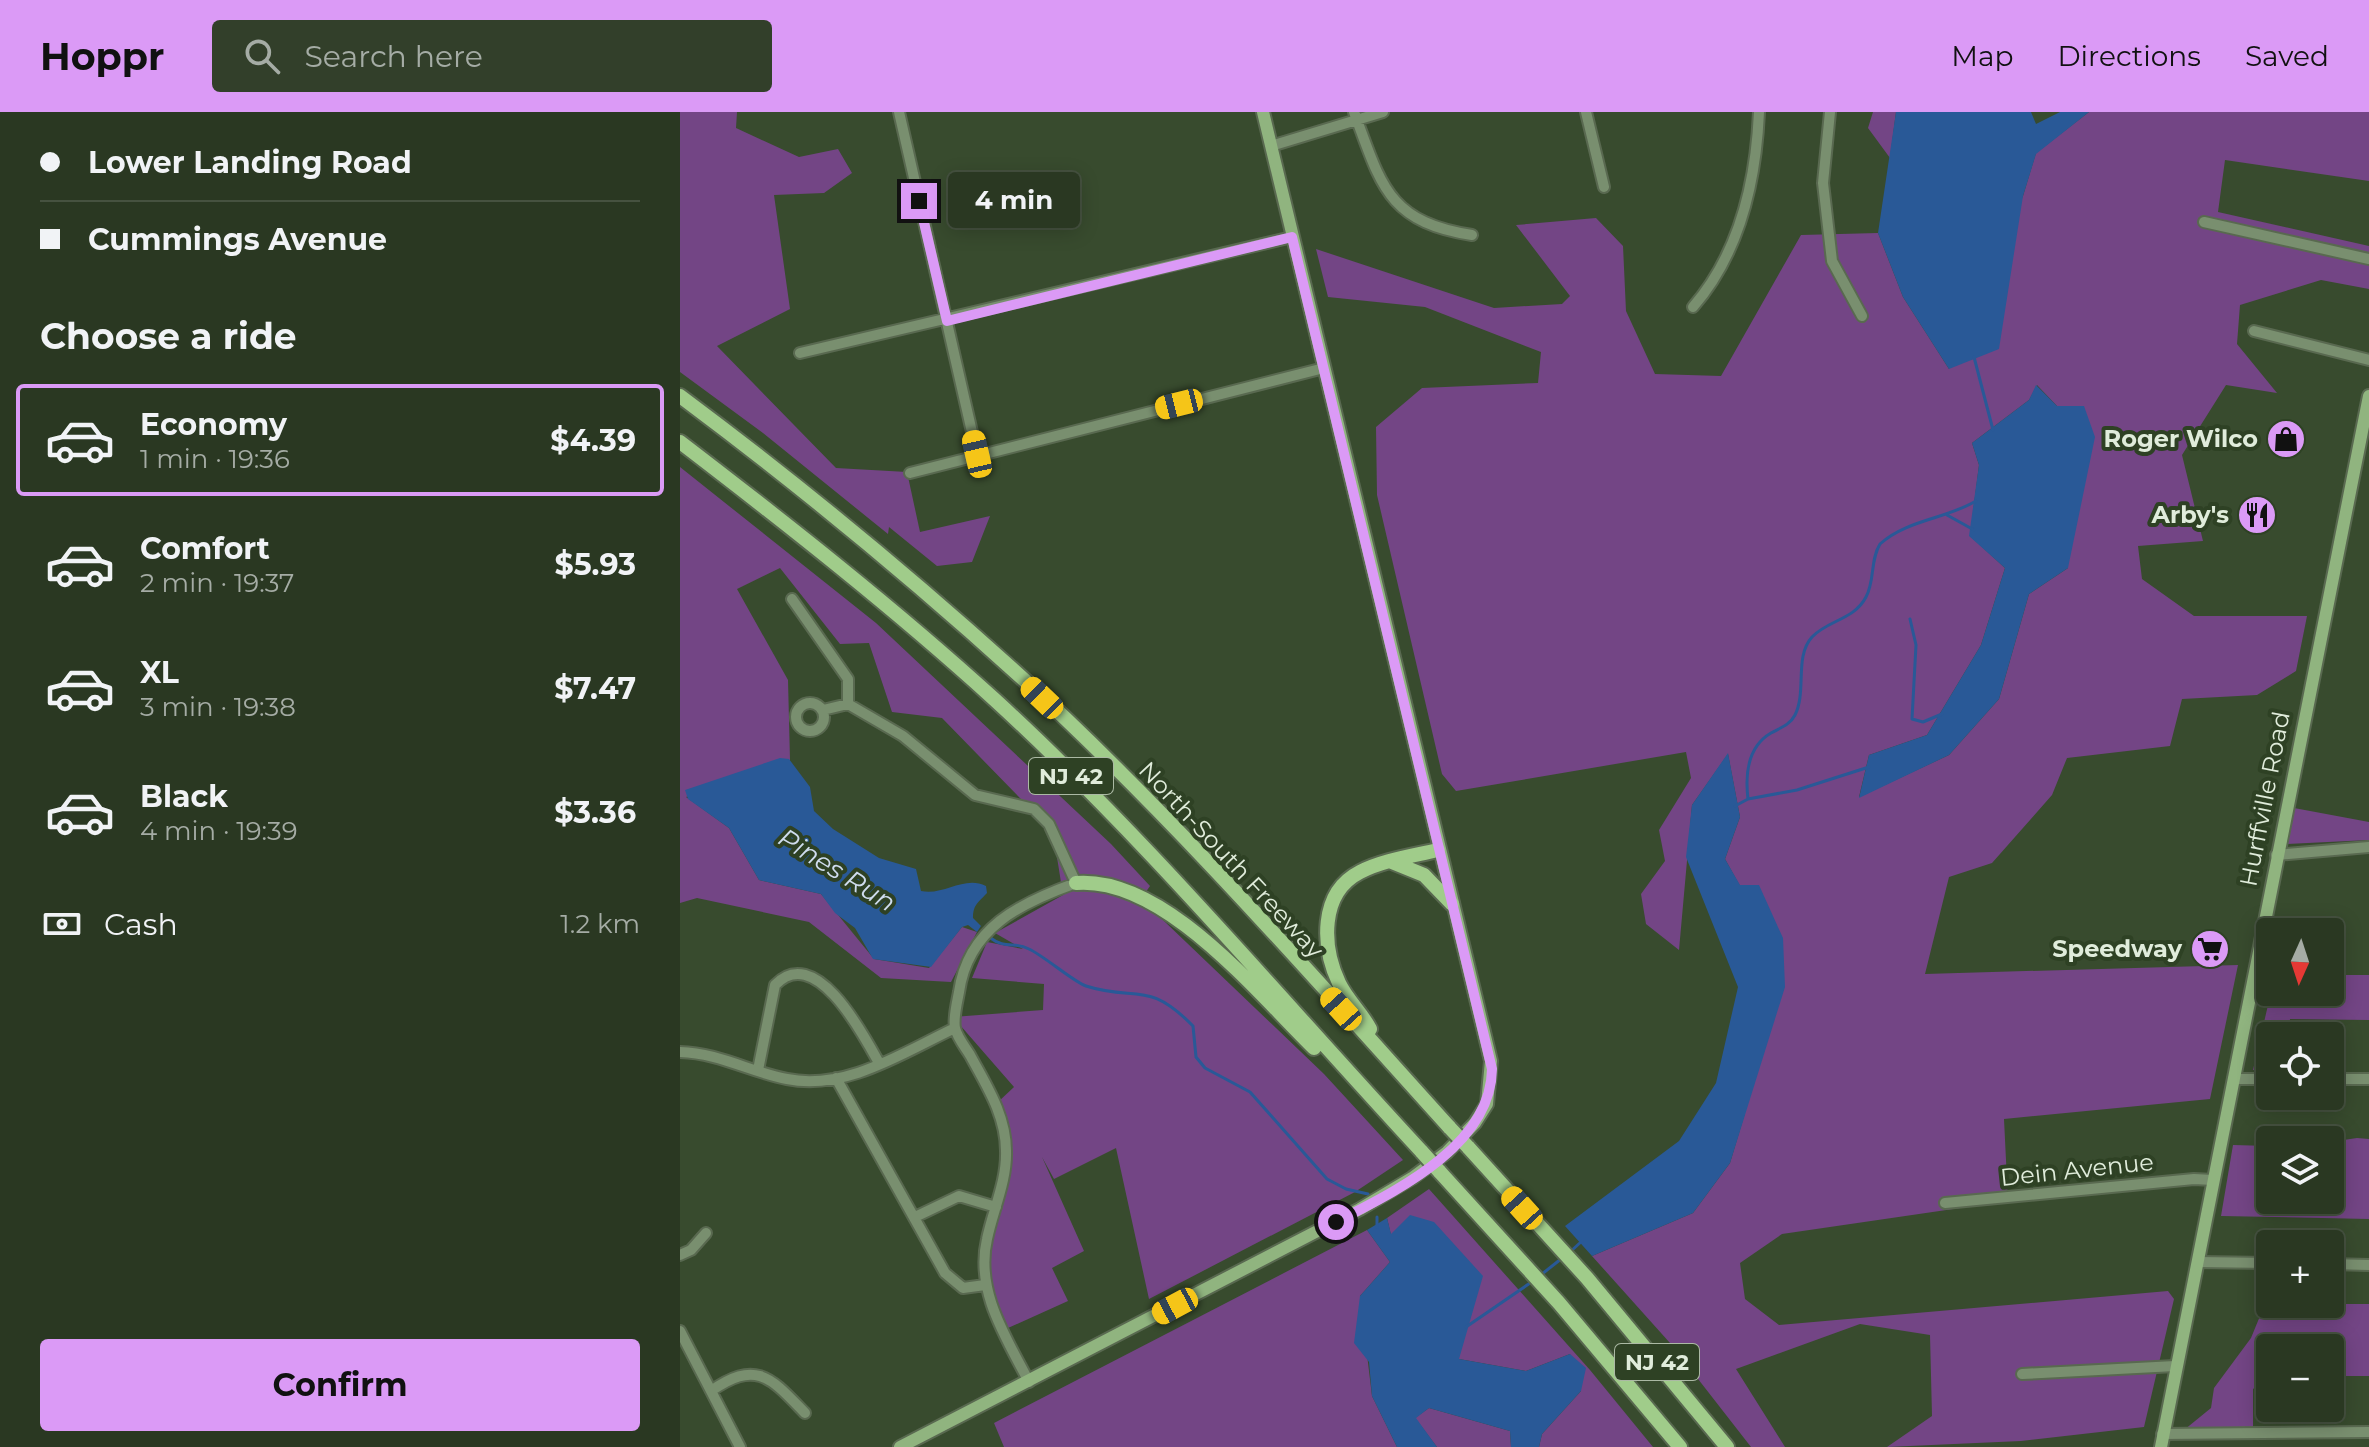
<!DOCTYPE html>
<html lang="en">
<head>
<meta charset="utf-8">
<style>
	:root { --surface:#2a3822; --page:#323f2a; --text:#f1f3f6; --muted:#a5aca5; --line:#465240; --accent:#db9af6 }
	body { margin:0; font-family:Montserrat,sans-serif; background:var(--page); color:var(--text); height:100vh; display:flex; flex-direction:column; font-size:30px; white-space:nowrap }
	* { box-sizing:border-box; margin:0 }
	p { font-size:26px; color:var(--muted) }
	.icon { flex:none; width:44px; height:44px; fill:none; stroke:currentColor; stroke-width:2; stroke-linecap:round; stroke-linejoin:round }
	.map { position:relative; flex:1; overflow:hidden }
	.details { display:flex; flex-direction:column; background:var(--surface); width:680px }
	.details>* { flex:none }
	.top-card { display:grid; align-content:center; height:176px; padding:0 40px; background:var(--surface) }
	.needle { width:52px; rotate:183deg }
	.buttons { position:absolute; left:1576px; top:806px; display:grid; gap:16px }
	.buttons a { display:grid; place-items:center; width:88px; height:88px; border-radius:8px; background:var(--surface); box-shadow:0 4px 20px #0003,0 0 0 2px var(--line); font-size:40px }
	.end { position:absolute; width:36px; height:36px; margin:-18px; border:10px solid #db9af6; background:#111; box-shadow:0 0 0 4px #111 }
	.from { border-radius:50% }
	.bubble { position:absolute; height:56px; border-radius:8px; background:var(--surface); box-shadow:0 4px 20px #0003,0 0 0 2px var(--line); font-size:26px; font-weight:700; line-height:56px; text-align:center }
	.car { position:absolute; width:24px; height:48px; margin:-24px -12px; border-radius:10px; box-shadow:0 0 6px 2px #0007; background:linear-gradient(#f5c518 24%,#345 0 40%,#f5c518 0 76%,#345 0 86%,#f5c518 0) }
	.top-card b { display:flex; align-items:center; gap:28px; height:76px; font-size:30px }
	.top-card b+b { border-top:2px solid var(--line) }
	.top-card i { width:20px; height:20px; background:var(--text) }
	ul { padding:0; list-style:none }
	li { display:flex; align-items:center; gap:24px; height:112px; margin:0 16px 12px; padding:0 24px; border:4px solid transparent; border-radius:8px }
	li div { flex:1 }
	li b { display:block; font-size:30px }
	li em { font-style:normal; font-weight:700 }
	li.selected { border-color:var(--accent) }
	li>.icon { width:72px; height:72px; stroke-width:1.5 }
	h2 { padding:0 40px; font-size:36px; line-height:96px }
	.pay { display:flex; align-items:center; gap:20px; height:88px; padding:0 40px; font-size:30px }
	.pay p { margin-inline-start:auto }
	.action { display:flex; gap:16px; margin-top:auto; padding:16px 40px }
	.action a { flex:1; height:92px; border-radius:8px; background:var(--accent); color:#111; font-size:32px; font-weight:700; line-height:92px; text-align:center }
	header { display:flex; align-items:center; gap:48px; box-sizing:border-box; height:112px; padding:0 40px; background:var(--accent); color:#111 }
	header strong { font-size:38px }
	nav { display:flex; gap:44px; margin-inline-start:auto; font-size:28px }
	.search { width:560px; height:72px; background:var(--page); display:flex; align-items:center; gap:20px; box-sizing:border-box; padding:0 28px; border-radius:8px; color:var(--muted); font-size:30px }
	main { display:flex; flex:1; min-height:0 }
	.map>svg:first-child { display:block }
</style>
</head>
<body>
<header>
<strong>Hoppr</strong>
<div class="search"><svg class="icon" aria-label="search" viewBox="0 0 24 24"><circle cx="10" cy="10" r="6"/><path d="M15 15l6 6"/></svg>Search here</div>
<nav><a>Map</a><a>Directions</a><a>Saved</a></nav>
</header>
<main>
<section class="details">
<div class="top-card">
<b><i class="from"></i>Lower Landing Road</b>
<b><i></i>Cummings Avenue</b>
</div>
<h2>Choose a ride</h2>
<ul>
<li class="selected"><svg class="icon" aria-label="car" viewBox="0 0 24 24"><path d="M5 17H2v-5l4-1 3-4h7l3 4 3 1v5h-3M9 17h6M6 11h13"/><circle cx="7" cy="17" r="2"/><circle cx="17" cy="17" r="2"/></svg><div><b>Economy</b><p>1 min · 19:36</p></div><em>$4.39</em></li>
<li><svg class="icon" aria-label="car" viewBox="0 0 24 24"><path d="M5 17H2v-5l4-1 3-4h7l3 4 3 1v5h-3M9 17h6M6 11h13"/><circle cx="7" cy="17" r="2"/><circle cx="17" cy="17" r="2"/></svg><div><b>Comfort</b><p>2 min · 19:37</p></div><em>$5.93</em></li>
<li><svg class="icon" aria-label="car" viewBox="0 0 24 24"><path d="M5 17H2v-5l4-1 3-4h7l3 4 3 1v5h-3M9 17h6M6 11h13"/><circle cx="7" cy="17" r="2"/><circle cx="17" cy="17" r="2"/></svg><div><b>XL</b><p>3 min · 19:38</p></div><em>$7.47</em></li>
<li><svg class="icon" aria-label="car" viewBox="0 0 24 24"><path d="M5 17H2v-5l4-1 3-4h7l3 4 3 1v5h-3M9 17h6M6 11h13"/><circle cx="7" cy="17" r="2"/><circle cx="17" cy="17" r="2"/></svg><div><b>Black</b><p>4 min · 19:39</p></div><em>$3.36</em></li>
</ul>
<div class="pay"><svg class="icon" aria-label="cash" viewBox="0 0 24 24"><path d="M3 7h18v10H3z"/><circle cx="12" cy="12" r="2"/></svg>Cash<p>1.2 km</p></div>
<div class="action"><a>Confirm</a></div>
</section>
<div class="map">
<svg width="1689" height="1335" viewBox="0 0 1689 1335">
	<rect width="100%" height="100%" fill="#384b2e"/>
	<path fill="#734585" fill-rule="evenodd" d="M0,0H57L56,16L119,45L158,37L172,61L144,81L94,83L110,197L37,234L156,356L227,360L240,420L310,404L292,450L257,454L209,415L208,422L83,321L0,260Z
		M1193,0H1216L1210,46L1188,16Z
		M1409,0H1689V69L1545,48L1538,100L1689,134V177L1641,168L1560,193L1557,232L1597,281L1546,273L1502,343L1523,429L1458,434L1462,467L1514,504H1627L1616,559L1577,583L1502,587L1490,634L1387,646L1372,683L1312,751L1269,765L1245,862L1558,853L1530,987L1324,1007L1328,1089L1102,1122L1060,1151L1065,1187L1099,1213L1488,1179L1494,1187L1464,1315L1341,1329L1207,1335L1252,1304L1250,1223L1180,1212L1056,1257L1105,1335H1071L990,1231L912,1144L1013,1101L1050,1051L1065,1001L1060,774L1045,747L1060,705L1048,642L1012,693L999,838L966,812L961,782L985,749L979,718L1011,666L1006,640L776,679L762,662L697,383L696,315L742,276L858,271L861,240L745,195L648,185L636,137L814,196L882,192L890,184L836,113L916,106L943,134L946,199L975,262L1041,264L1121,123L1198,121L1223,185L1269,257L1343,84L1356,41ZM1357,273L1377,294L1388,456L1349,482L1319,587L1269,643L1179,685L1189,643L1247,623L1301,533L1325,456L1290,424L1299,353L1292,331L1349,288Z
		M0,355L196,511L431,732L470,774L461,787L644,962L723,1048L675,1080L469,1187L436,1036L374,1067L362,1045L404,1139L372,1156L388,1189L328,1216L321,1214L303,1152L326,1054L317,991L334,975L273,905L363,898L364,872L292,866L307,830L343,837L315,821L383,783L373,720L262,606L212,600L189,531L160,532L100,456L57,477L108,568L110,648L6,685L49,716L79,768L141,782L194,847L249,856L282,815L297,820L271,870L201,866L129,810L17,786L0,791Z
		M1614,696L1689,710V728L1607,732Z
		M1650,863H1689V908L1610,907L1609,924H1590V959L1573,958L1591,880H1650Z
		M1677,1026L1689,1027V1107L1541,1104L1553,1033L1590,1034V1088H1650V1030Z
		M749,1077L910,1258L973,1335H859L862,1322L901,1279L890,1242L846,1259L779,1247L711,1123L707,1106Z
		M687,1118L710,1150L680,1184L692,1284L717,1335H324L314,1311Z
		M1598,1192H1689V1264H1650V1236H1590V1264L1573,1277V1325L1504,1318L1531,1296L1534,1276L1571,1226L1580,1204Z
		M749,1296L830,1319L831,1335H757L735,1306Z"/>
	<path fill="#295997" d="M1216,0H1351L1356,12L1380,0H1409L1356,42L1343,84L1319,237L1269,257L1223,185L1198,121Z
		M1356,273L1377,294H1404L1415,325L1388,456L1349,482L1319,587L1269,643L1179,686L1189,643L1247,623L1301,533L1325,456L1289,424L1299,353L1292,331L1349,288Z
		M1048,641L1060,705L1045,747L1060,773H1079L1103,826L1105,875L1050,1051L1013,1101L912,1144L885,1114L999,1029L1036,971L1058,875L1006,745L1012,693Z
		M100,646L109,647L130,675L134,699L153,717L199,746L236,757L241,779C264,784 284,763 306,774L307,781C299,790 293,792 293,806L301,814L297,820L288,813L282,815L251,855L193,847L175,816L155,801L141,782L79,768L49,716L8,687L5,678Z
		M730,1103L754,1110L803,1164L779,1247L846,1259L890,1242L906,1256L901,1279L862,1322L859,1335H831L830,1319L749,1296L736,1306L757,1335H717L692,1284L689,1250L674,1231L680,1184L710,1150L687,1118L707,1106L711,1122Z"/>
	<g fill="none" stroke-linecap="round" stroke-linejoin="round">
		<path stroke="#295997" stroke-width="3" d="M1294,245L1313,318
			M1267,403L1294,418
			M1230,507L1236,533L1232,607L1243,610L1262,602
			M1068,687C1065,662 1067,635 1091,621C1100,616 1110,613 1115,603C1127,579 1114,545 1132,525C1148,508 1174,508 1186,485C1195,469 1190,448 1200,432C1226,408 1266,407 1296,389
			M1055,694L1068,687L1117,678L1189,655
			M309,825C326,838 334,829 349,837C364,844 394,870 406,874C456,890 467,867 513,914L516,945L525,956L570,980L647,1067L666,1077L688,1082
			M697,1105V1115
			M890,1140L902,1129
			M862,1162L881,1147
			M786,1215L853,1169"/>
		<g stroke="#596950" stroke-width="14">
			<path id="minor" d="M219,0L297,342
				M674,0C701,72 707,110 792,123
				M906,0L924,75
				M1150,0L1143,71L1152,149L1182,204
				M591,34L703,0
				M1524,110L1689,147
				M1013,195C1059,142 1076,69 1079,0
				M1574,219L1689,248
				M120,241L612,125
				M230,361L644,256
				M112,487L168,567V592
				M116 605a14 14 0 1 1 28 0a14 14 0 1 1-28 0Z
				M143,598L168,592L223,624L295,683L354,697L369,712L396,771C340,791 288,816 279,880C277,891 273,906 275,916C277,925 285,935 290,943C306,973 326,1003 326,1039C327,1069 313,1098 307,1127C295,1179 326,1225 349,1270
				M1596,743L1689,735
				M0,940C39,941 70,960 107,967C166,979 224,940 275,916
				M78,958L95,873C135,831 182,920 199,951
				M156,966L265,1161L283,1176L305,1173
				M1553,967H1590
				M1650,967H1689
				M1265,1091L1514,1067L1533,1068
				M235,1105L279,1084L316,1095
				M0,1143L11,1138L26,1121
				M1517,1150L1590,1151
				M1650,1152L1689,1153
				M0,1219L60,1335
				M1342,1262L1495,1254
				M31,1279C77,1247 91,1266 125,1301
				M1482,1322L1689,1320"/>
		</g>
		<g stroke="#596950" stroke-width="16">
			<path id="major" d="M220,1335L680,1097L732,1066L767,1040L795,1011L807,992L811,949L583,0
				M1481,1335L1689,284"/>
		</g>
		<g stroke="#596950" stroke-width="18">
			<path id="highway" d="M0,284C118,372 232,466 341,565C494,705 631,862 770,1016
				M0,330C107,412 214,496 314,587C467,727 601,888 742,1040
				M712,750L744,763L772,792
				M396,771C483,764 575,878 634,936
				M690,917C682,901 667,888 659,871C642,835 639,781 680,760C703,748 733,744 758,738
				M788,1035L907,1166L1047,1335
				M759,1059L879,1191L1000,1335"/>
		</g>
		<use href="#minor" stroke="#798f6f" stroke-width="10"/>
		<use href="#major" stroke="#90b47f" stroke-width="12"/>
		<use href="#highway" stroke="#a0cc8a" stroke-width="14"/>
		<g stroke="#596950" stroke-width="18" stroke-linecap="butt">
			<path id="highway-bridge" d="M770,1016L788,1035
				M742,1040L759,1059"/>
		</g>
		<use href="#highway-bridge" stroke="#a0cc8a" stroke-width="14"/>
	</g>
	<g fill="none" stroke-linecap="round" stroke-linejoin="round">
		<path stroke="#db9af6" stroke-width="10" d="M239,89L267,209L612,125L812,957C811,1034 716,1079 656,1110"/>
	</g>
	<defs>
		<g id="shop-disc" transform="scale(2)"><circle r="9.5" fill="#db9af6" stroke="#2e4124"/><path d="M-5-2.5h2.3a2.7 3.5 0 0 1 5.4 0H5L5.5 6h-11ZM-1.5-2.5h3a1.5 2.3 0 0 0-3 0Z" fill="#111"/></g>
		<g id="restaurant-disc" transform="scale(2)"><circle r="9.5" fill="#db9af6" stroke="#2e4124"/><path d="M-5-6h1v4h1v-4h1v4h1v-4h1v5L-1.5 .5V6h-2V.5L-5-1ZM5-6V6H3V1.5H1.5Q1.5-4 5-6Z" fill="#111"/></g>
		<g id="supermarket-disc" transform="scale(2)"><circle r="9.5" fill="#db9af6" stroke="#2e4124"/><path d="M-6-5.5h2.5l.6 2H6L4.5 2H-2.5L-4.4-4H-6ZM-1.5 3.2a1.3 1.3 0 1 0 .1 0ZM3 3.2a1.3 1.3 0 1 0 .1 0Z" fill="#111"/></g>
	</defs>
	<g fill-rule="evenodd">
		<use href="#shop-disc" x="1606" y="327"/>
		<use href="#restaurant-disc" x="1577" y="403"/>
		<use href="#supermarket-disc" x="1530" y="837"/>
	</g>
	<g text-anchor="middle" stroke-width="8" stroke-linejoin="round" paint-order="stroke">
		<g fill="#2e4124" stroke="#abb9a4" stroke-width="2">
			<rect x="349" y="646" width="84" height="36" rx="6"/>
			<rect x="935" y="1232" width="84" height="36" rx="6"/>
		</g>
		<g font-size="22" font-weight="bold" fill="#e0ecdb">
			<text x="391" y="672">NJ 42</text>
			<text x="977" y="1258">NJ 42</text>
		</g>
		<g font-size="24" font-weight="bold" fill="#e0ecdb" stroke="#2e4124" text-anchor="end">
			<text x="1578" y="335">Roger Wilco</text>
			<text x="1549" y="411">Arby's</text>
			<text x="1502" y="845">Speedway</text>
		</g>
		<g font-size="24" fill="#e0ecdb" stroke="#2e4124">
			<text transform="translate(1585 687) rotate(-79)" y="8">Hurffville Road</text>
			<text transform="translate(551 748) rotate(47)" y="8">North-South Freeway</text>
			<text transform="translate(1397 1058) rotate(-6)" y="8">Dein Avenue</text>
		</g>
		<g font-size="26" font-style="italic" fill="#cfdcee" stroke="#2e4124">
			<text transform="translate(157 758) rotate(32)" y="9">Pines Run</text>
		</g>
	</g>
</svg>
<div class="buttons">
<a><svg class="needle" viewBox="-14 -14 28 28"><path d="M0-13l5 13h-10z" fill="#e53935"/><path d="M0 13l5-13h-10z" fill="#a5aca5"/></svg></a>
<a><svg class="icon" aria-label="locate" viewBox="0 0 24 24"><circle cx="12" cy="12" r="6"/><path d="M12 2v4M12 18v4M2 12h4M18 12h4"/></svg></a>
<a><svg class="icon" aria-label="layers" viewBox="0 0 24 24"><path d="M12 4l9 5-9 5-9-5zM3 14l9 5 9-5"/></svg></a>
<a>+</a>
<a>−</a>
</div>
<i class="end from" style="left:656px;top:1110px"></i>
<i class="end" style="left:239px;top:89px"></i>
<div class="bubble" style="left:268px;top:60px;width:132px">4 min</div>
<i class="car" style="left:499px;top:292px;rotate:256deg"></i>
<i class="car" style="left:297px;top:342px;rotate:347deg"></i>
<i class="car" style="left:362px;top:586px;rotate:314deg"></i>
<i class="car" style="left:661px;top:897px;rotate:318deg"></i>
<i class="car" style="left:842px;top:1096px;rotate:318deg"></i>
<i class="car" style="left:495px;top:1194px;rotate:242deg"></i>
</div>
</main>
</body>
</html>
